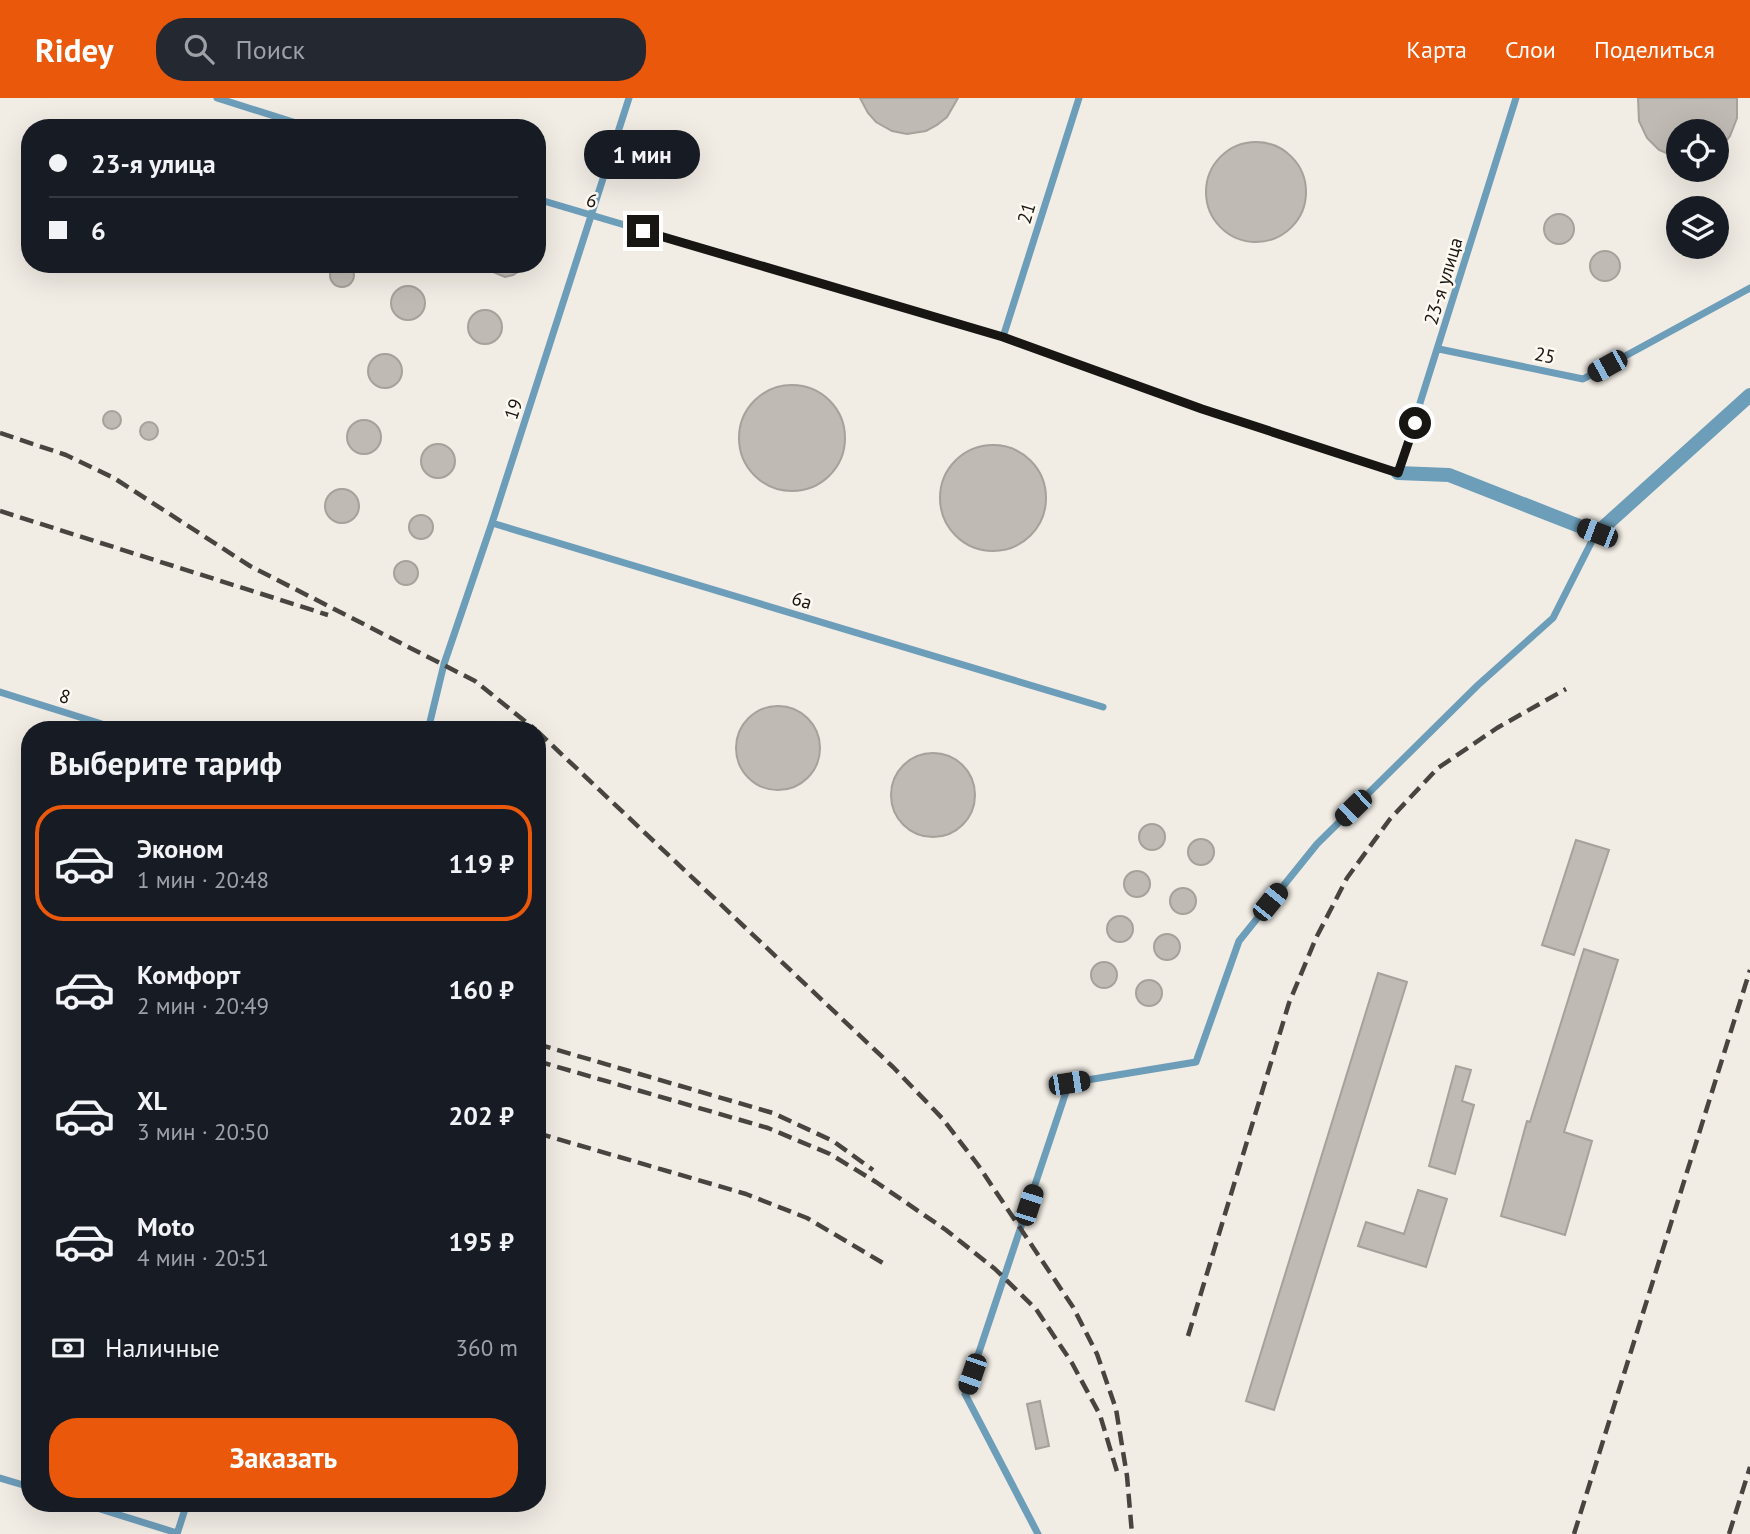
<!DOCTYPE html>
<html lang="ru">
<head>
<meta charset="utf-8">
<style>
	:root { --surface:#171b24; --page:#242831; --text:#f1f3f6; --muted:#9ea1a6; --line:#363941; --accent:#ea580c }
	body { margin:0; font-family:"PT Sans",sans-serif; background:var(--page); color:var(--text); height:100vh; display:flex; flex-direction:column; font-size:26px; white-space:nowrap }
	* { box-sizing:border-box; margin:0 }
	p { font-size:23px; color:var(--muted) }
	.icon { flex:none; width:38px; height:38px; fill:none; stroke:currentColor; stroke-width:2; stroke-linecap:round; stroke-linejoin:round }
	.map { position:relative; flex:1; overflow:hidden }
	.details { position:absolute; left:21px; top:623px; width:525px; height:791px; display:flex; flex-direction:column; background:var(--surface); border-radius:28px; box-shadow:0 7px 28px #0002 }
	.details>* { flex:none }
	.banner { position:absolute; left:21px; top:21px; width:525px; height:154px; border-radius:28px; box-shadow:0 7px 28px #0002; display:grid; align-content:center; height:154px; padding:0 28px; background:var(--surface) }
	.buttons { position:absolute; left:1666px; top:21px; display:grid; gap:14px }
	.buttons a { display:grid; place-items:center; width:63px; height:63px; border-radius:50%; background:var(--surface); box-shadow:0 7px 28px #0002; font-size:35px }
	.end { position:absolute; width:32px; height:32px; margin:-16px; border:9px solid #181613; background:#fff; box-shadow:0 0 0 4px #fff }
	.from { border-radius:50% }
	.bubble { position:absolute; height:49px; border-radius:24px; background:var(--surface); box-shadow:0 7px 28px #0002; font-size:23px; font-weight:800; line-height:49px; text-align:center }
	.car { position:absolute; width:21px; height:42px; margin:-21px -10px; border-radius:9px; box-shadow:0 0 5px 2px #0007; background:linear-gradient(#222 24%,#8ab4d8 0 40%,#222 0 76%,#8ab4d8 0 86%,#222 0) }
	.banner b { display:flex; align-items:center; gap:24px; height:66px; font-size:26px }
	.banner b+b { border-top:2px solid var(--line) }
	.banner i { width:18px; height:18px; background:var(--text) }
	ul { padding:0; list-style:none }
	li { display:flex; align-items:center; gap:21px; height:116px; margin:0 14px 10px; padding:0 14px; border:4px solid transparent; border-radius:28px }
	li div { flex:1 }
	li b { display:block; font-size:26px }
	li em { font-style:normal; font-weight:800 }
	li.active { border-color:var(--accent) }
	li>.icon { width:63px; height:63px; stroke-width:1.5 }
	h2 { padding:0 28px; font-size:32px; line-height:84px }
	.pay { display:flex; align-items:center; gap:18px; height:77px; padding:0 28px; font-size:26px }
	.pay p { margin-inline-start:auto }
	.primary-button { display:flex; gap:14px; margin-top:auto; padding:14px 28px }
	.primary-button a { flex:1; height:80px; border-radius:28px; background:var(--accent); color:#fff; font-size:28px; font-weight:800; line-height:80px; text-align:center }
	header { display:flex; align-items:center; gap:42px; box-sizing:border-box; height:98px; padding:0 35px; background:var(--accent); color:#fff }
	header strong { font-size:33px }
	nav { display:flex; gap:38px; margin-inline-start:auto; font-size:24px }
	.search { width:490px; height:63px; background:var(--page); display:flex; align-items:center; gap:18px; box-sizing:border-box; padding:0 24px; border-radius:28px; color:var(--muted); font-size:26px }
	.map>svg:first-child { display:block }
</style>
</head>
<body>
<header>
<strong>Ridey</strong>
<div class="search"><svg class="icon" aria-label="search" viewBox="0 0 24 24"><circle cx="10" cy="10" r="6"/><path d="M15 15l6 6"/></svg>Поиск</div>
<nav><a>Карта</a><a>Слои</a><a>Поделиться</a></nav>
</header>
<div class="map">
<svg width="1750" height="1436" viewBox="0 0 1750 1436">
	<rect width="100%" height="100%" fill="#f1ece4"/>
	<path fill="#bfbab3" stroke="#a6a19a" stroke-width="2" d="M860,0H958L947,19L937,27L926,33L907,36L892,33L876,24L868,15Z
		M1638,0H1737V20L1730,38L1717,55V33H1678V60L1659,52L1647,40L1639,23Z
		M1206 94a50 50 0 1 1 100 0a50 50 0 1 1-100 0Z
		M1544 131a15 15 0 1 1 30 0a15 15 0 1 1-30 0Z
		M1590 168a15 15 0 1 1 30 0a15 15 0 1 1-30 0Z
		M330 177a12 12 0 1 1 24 0a12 12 0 1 1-24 0Z
		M474,166H530L513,177L505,179Z
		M391 205a17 17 0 1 1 34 0a17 17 0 1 1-34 0Z
		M468 229a17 17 0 1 1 34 0a17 17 0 1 1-34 0Z
		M368 273a17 17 0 1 1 34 0a17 17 0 1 1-34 0Z
		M739 340a53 53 0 1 1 106 0a53 53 0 1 1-106 0Z
		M103 322a9 9 0 1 1 18 0a9 9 0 1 1-18 0Z
		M347 339a17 17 0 1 1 34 0a17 17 0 1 1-34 0Z
		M140 333a9 9 0 1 1 18 0a9 9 0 1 1-18 0Z
		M421 363a17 17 0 1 1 34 0a17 17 0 1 1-34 0Z
		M940 400a53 53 0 1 1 106 0a53 53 0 1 1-106 0Z
		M325 408a17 17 0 1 1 34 0a17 17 0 1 1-34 0Z
		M409 429a12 12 0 1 1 24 0a12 12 0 1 1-24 0Z
		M394 475a12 12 0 1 1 24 0a12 12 0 1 1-24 0Z
		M736 650a42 42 0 1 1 84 0a42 42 0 1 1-84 0Z
		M891 697a42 42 0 1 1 84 0a42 42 0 1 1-84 0Z
		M1139 739a13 13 0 1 1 26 0a13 13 0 1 1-26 0Z
		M1188 754a13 13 0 1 1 26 0a13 13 0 1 1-26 0Z
		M1576,742L1609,752L1574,857L1542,847Z
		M1124 786a13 13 0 1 1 26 0a13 13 0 1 1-26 0Z
		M1170 803a13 13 0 1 1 26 0a13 13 0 1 1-26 0Z
		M1107 831a13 13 0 1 1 26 0a13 13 0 1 1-26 0Z
		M1154 849a13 13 0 1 1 26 0a13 13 0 1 1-26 0Z
		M1584,851L1618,862L1564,1034L1592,1043L1565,1137L1501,1118L1527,1023L1530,1024Z
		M1091 877a13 13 0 1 1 26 0a13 13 0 1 1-26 0Z
		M1378,875L1407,884L1274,1312L1246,1303Z
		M1136 895a13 13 0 1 1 26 0a13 13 0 1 1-26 0Z
		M1456,968L1471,972L1462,1003L1474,1007L1455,1076L1429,1068Z
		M1418,1092L1447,1101L1426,1169L1358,1148L1366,1124L1404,1136Z
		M1040,1303L1049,1348L1036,1351L1027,1306Z"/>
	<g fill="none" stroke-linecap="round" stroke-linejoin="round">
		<path stroke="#6c9db9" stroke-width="7" d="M217,0L312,30
			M537,101L1003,239L1202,311L1398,375L1516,0
			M1003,239L1079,0
			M1439,251L1583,281L1750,190
			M492,425L1103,609
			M0,594L121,632
			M428,632L444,566L492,425L629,0
			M0,1380L30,1389
			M81,1405L177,1435
			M177,1436L187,1405
			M1038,1436L965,1296L1069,985L1196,964L1239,843L1317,746L1478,587L1553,520L1596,435"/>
		<path stroke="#6c9db9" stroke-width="14" d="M1398,375L1449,377L1597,435L1750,297"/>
		<path stroke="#484541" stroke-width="4.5" stroke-dasharray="14 7" stroke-linecap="butt" d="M0,335L66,357L114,380L250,468L475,583L536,632
			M0,413L328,517
			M537,633L893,969L942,1020L978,1067L1073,1209L1097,1256L1116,1311L1127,1378L1132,1436
			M537,946L773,1015L833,1043L873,1072
			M537,963L768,1030L830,1056L876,1084L946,1132L995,1171L1036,1211L1072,1265L1100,1317L1118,1377
			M537,1035L746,1096L807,1120L883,1165
			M1188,1238L1289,905L1316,840L1347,780L1390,721L1438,670L1497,630L1566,591
			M1574,1436L1750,872
			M1729,1436L1750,1369"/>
	</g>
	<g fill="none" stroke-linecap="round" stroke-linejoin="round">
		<path stroke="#181613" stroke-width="9" d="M643,133L1003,239L1202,311L1398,375L1415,325"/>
	</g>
	<g text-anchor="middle" stroke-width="5" stroke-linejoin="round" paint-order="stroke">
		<g font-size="19" fill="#181613" stroke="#fff9f2">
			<text transform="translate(592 102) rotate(17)" y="7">6</text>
			<text transform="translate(1026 115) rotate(-73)" y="7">21</text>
			<text transform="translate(1443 183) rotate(-73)" y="7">23-я улица</text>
			<text transform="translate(1545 257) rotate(12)" y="7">25</text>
			<text transform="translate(513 311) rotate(-72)" y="7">19</text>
			<text transform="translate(802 502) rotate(17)" y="7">6a</text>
			<text transform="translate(65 598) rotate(17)" y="7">8</text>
		</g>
	</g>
</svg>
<div class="buttons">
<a><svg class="icon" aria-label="locate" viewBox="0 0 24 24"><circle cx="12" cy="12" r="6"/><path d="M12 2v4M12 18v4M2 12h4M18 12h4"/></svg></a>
<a><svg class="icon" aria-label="layers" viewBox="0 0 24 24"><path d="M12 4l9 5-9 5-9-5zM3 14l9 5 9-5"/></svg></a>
</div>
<i class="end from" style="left:1415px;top:325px"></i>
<i class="end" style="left:643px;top:133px"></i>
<div class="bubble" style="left:584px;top:32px;width:116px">1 мин</div>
<i class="car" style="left:1607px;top:268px;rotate:241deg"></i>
<i class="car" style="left:1597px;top:435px;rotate:291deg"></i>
<i class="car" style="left:1353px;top:710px;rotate:226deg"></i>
<i class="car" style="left:1270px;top:804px;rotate:39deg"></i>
<i class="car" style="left:1069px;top:985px;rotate:81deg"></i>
<i class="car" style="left:1029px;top:1107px;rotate:18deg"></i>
<i class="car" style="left:972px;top:1276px;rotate:199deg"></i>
<div class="banner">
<b><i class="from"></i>23-я улица</b>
<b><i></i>6</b>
</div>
<section class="details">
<h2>Выберите тариф</h2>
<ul>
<li class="active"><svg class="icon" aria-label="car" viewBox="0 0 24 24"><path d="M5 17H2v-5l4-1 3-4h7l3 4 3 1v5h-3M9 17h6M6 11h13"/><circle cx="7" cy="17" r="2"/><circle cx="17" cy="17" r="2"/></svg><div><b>Эконом</b><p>1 мин · 20:48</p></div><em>119 ₽</em></li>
<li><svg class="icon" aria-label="car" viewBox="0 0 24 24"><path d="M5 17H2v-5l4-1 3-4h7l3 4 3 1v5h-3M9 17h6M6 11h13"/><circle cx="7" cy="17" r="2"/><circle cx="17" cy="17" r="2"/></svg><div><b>Комфорт</b><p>2 мин · 20:49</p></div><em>160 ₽</em></li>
<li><svg class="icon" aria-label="car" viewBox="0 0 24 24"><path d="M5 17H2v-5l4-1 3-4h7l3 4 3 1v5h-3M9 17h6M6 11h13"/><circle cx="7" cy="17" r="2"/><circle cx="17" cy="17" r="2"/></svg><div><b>XL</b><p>3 мин · 20:50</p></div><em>202 ₽</em></li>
<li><svg class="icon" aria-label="car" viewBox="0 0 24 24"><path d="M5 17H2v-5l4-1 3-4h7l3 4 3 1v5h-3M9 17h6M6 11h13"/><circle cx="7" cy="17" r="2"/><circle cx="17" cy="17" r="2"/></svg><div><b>Moto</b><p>4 мин · 20:51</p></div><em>195 ₽</em></li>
</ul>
<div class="pay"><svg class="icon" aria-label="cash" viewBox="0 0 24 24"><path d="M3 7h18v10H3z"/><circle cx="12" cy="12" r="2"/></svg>Наличные<p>360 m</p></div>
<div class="primary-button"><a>Заказать</a></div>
</section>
</div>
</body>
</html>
